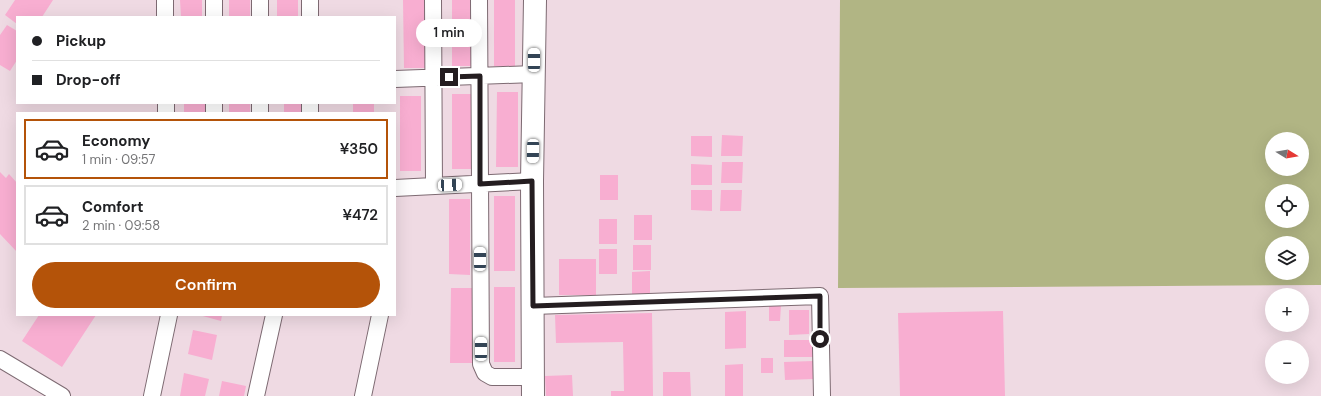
<!DOCTYPE html>
<html lang="en">
<head>
<meta charset="utf-8">
<style>
	:root { --surface:#fff; --page:#f6f6f6; --text:#202124; --muted:#757577; --line:#e0e0e0; --accent:#b45309 }
	body { margin:0; font-family:"DM Sans",sans-serif; background:var(--page); color:var(--text); height:100vh; display:flex; flex-direction:column; font-size:15px; white-space:nowrap }
	* { box-sizing:border-box; margin:0 }
	p { font-size:13px; color:var(--muted) }
	.icon { flex:none; width:22px; height:22px; fill:none; stroke:currentColor; stroke-width:2; stroke-linecap:round; stroke-linejoin:round }
	.map { position:relative; flex:1; overflow:hidden }
	.drawer { position:absolute; left:16px; top:112px; width:380px; height:204px; display:flex; flex-direction:column; background:var(--surface); border-radius:0px; box-shadow:0 4px 16px #0002 }
	.drawer>* { flex:none }
	.top-card { position:absolute; left:16px; top:16px; width:380px; height:88px; border-radius:0px; box-shadow:0 4px 16px #0002; display:grid; align-content:center; height:88px; padding:0 16px; background:var(--surface) }
	.needle { width:26px; rotate:101deg }
	.fabs { position:absolute; left:1265px; top:132px; display:grid; gap:8px }
	.fabs a { display:grid; place-items:center; width:44px; height:44px; border-radius:50%; background:var(--surface); box-shadow:0 4px 16px #0002; font-size:20px }
	.end { position:absolute; width:18px; height:18px; margin:-9px; border:5px solid #241d20; background:#fff; box-shadow:0 0 0 2px #fff }
	.from { border-radius:50% }
	.bubble { position:absolute; height:28px; border-radius:14px; background:var(--surface); box-shadow:0 4px 16px #0002; font-size:13px; font-weight:600; line-height:28px; text-align:center }
	.car { position:absolute; width:12px; height:24px; margin:-12px -6px; border-radius:5px; box-shadow:0 0 3px 1px #0007; background:linear-gradient(#fff 24%,#345 0 40%,#fff 0 76%,#345 0 86%,#fff 0) }
	.top-card b { display:flex; align-items:center; gap:14px; height:38px; font-size:15px }
	.top-card b+b { border-top:1px solid var(--line) }
	.top-card i { width:10px; height:10px; background:var(--text) }
	ul { padding:7px 0 0; list-style:none }
	li { display:flex; align-items:center; gap:12px; height:60px; margin:0 8px 6px; padding:0 8px; border:2px solid var(--line); border-radius:0px }
	li div { flex:1 }
	li b { display:block; font-size:15px }
	li em { font-style:normal; font-weight:600 }
	li.current { border-color:var(--accent) }
	li>.icon { width:36px; height:36px; stroke-width:1.5 }
	.action { display:flex; gap:8px; margin-top:auto; padding:8px 16px }
	.action a { flex:1; height:46px; border-radius:24px; background:var(--accent); color:#fff; font-size:16px; font-weight:600; line-height:46px; text-align:center }
	.map>svg:first-child { display:block }
</style>
</head>
<body>
<div class="map">
<svg width="1321" height="396" viewBox="0 0 1321 396">
	<rect width="100%" height="100%" fill="#efdae3"/>
	<path fill="#b1b584" fill-rule="evenodd" d="M840,0H1321V285L838,288ZM1272,139H1302V169H1272ZM1272,191H1302V221H1272ZM1272,243H1302V273H1272Z"/>
	<path fill="#f8aed1" d="M15,0H53L42,17H17V24L5,15Z
		M180,0H202V17H181Z
		M229,0H250V17H229Z
		M277,0H298V17H277Z
		M403,0H425V68H404Z
		M452,0H473L474,66H452Z
		M494,0H515V66H494Z
		M7,25L17,31V60L10,71L0,65V35Z
		M497,92H518V167H496Z
		M452,94H474V169H452Z
		M400,96H421V171H400Z
		M184,103H205V113H184Z
		M229,103H250V113H229Z
		M284,103H305V113H284Z
		M353,103H374V113H353Z
		M722,135L743,136L742,156H721Z
		M691,136H712V157L691,156Z
		M722,162H743L742,183H721Z
		M691,164L712,165V185H691Z
		M0,172L6,178L9,174L17,183V252L0,234Z
		M600,175H618V200H600Z
		M691,190H712V211L691,210Z
		M721,190H742L741,211H720Z
		M494,196H515V271H494Z
		M449,199H470V275L449,274Z
		M634,215H652V240H634Z
		M599,219H617V244H599Z
		M633,245H651V270H633Z
		M599,249H617V274H599Z
		M559,259H596V295H559Z
		M650,271V297H632V272Z
		M494,287H515V362H494Z
		M451,288H472V363H450Z
		M769,305H781L780,321H769Z
		M789,310H809V334L789,335Z
		M746,311V348L725,349V312Z
		M1003,311L1005,396H900L898,313Z
		M652,313L653,396H611V391H624L623,342L556,343L555,315Z
		M39,315H96L62,367L22,341Z
		M199,315H222L221,321Z
		M193,330L217,335L212,360L188,354Z
		M784,340H813V357H784Z
		M761,358H773V373H761Z
		M813,361L814,379L785,380L784,362Z
		M743,364V396H725V365Z
		M663,372H690L691,396H663Z
		M184,373L209,379L205,396H180Z
		M572,375L573,396H546L545,376Z
		M222,381L246,386L244,396H219Z"/>
	<g fill="none" stroke-linecap="round" stroke-linejoin="round">
		<g stroke="#7d6a72" stroke-width="18">
			<path id="street" d="M165,0V17
				M214,0V17
				M260,0V17
				M310,0V17
				M433,0L434,186
				M479,0L481,364L485,373L492,377H533
				M395,79L534,74
				M166,103V113
				M214,103V113
				M260,103V113
				M310,103V113
				M395,188L532,181
				M533,306L820,296L822,396
				M0,359L62,396
				M152,396L169,315
				M256,396L274,315
				M363,396L380,315"/>
		</g>
		<g stroke="#7d6a72" stroke-width="24">
			<path id="secondary" d="M533,396L532,181L535,0"/>
		</g>
		<use href="#street" stroke="#fff" stroke-width="16"/>
		<use href="#secondary" stroke="#fff" stroke-width="22"/>
	</g>
	<g fill="none" stroke-linecap="round" stroke-linejoin="round">
		<path stroke="#241d20" stroke-width="5" d="M449,77L480,76V184L532,181L533,306L820,296V339"/>
	</g>
</svg>
<div class="fabs">
<a><svg class="needle" viewBox="-14 -14 28 28"><path d="M0-13l5 13h-10z" fill="#e53935"/><path d="M0 13l5-13h-10z" fill="#757577"/></svg></a>
<a><svg class="icon" aria-label="locate" viewBox="0 0 24 24"><circle cx="12" cy="12" r="6"/><path d="M12 2v4M12 18v4M2 12h4M18 12h4"/></svg></a>
<a><svg class="icon" aria-label="layers" viewBox="0 0 24 24"><path d="M12 4l9 5-9 5-9-5zM3 14l9 5 9-5"/></svg></a>
<a>+</a>
<a>−</a>
</div>
<i class="end from" style="left:820px;top:339px"></i>
<i class="end" style="left:449px;top:77px"></i>
<div class="bubble" style="left:416px;top:19px;width:66px">1 min</div>
<i class="car" style="left:534px;top:60px;rotate:0deg"></i>
<i class="car" style="left:533px;top:151px;rotate:181deg"></i>
<i class="car" style="left:450px;top:185px;rotate:87deg"></i>
<i class="car" style="left:480px;top:259px;rotate:0deg"></i>
<i class="car" style="left:481px;top:349px;rotate:0deg"></i>
<div class="top-card">
<b><i class="from"></i>Pickup</b>
<b><i></i>Drop-off</b>
</div>
<section class="drawer">
<ul>
<li class="current"><svg class="icon" aria-label="car" viewBox="0 0 24 24"><path d="M5 17H2v-5l4-1 3-4h7l3 4 3 1v5h-3M9 17h6M6 11h13"/><circle cx="7" cy="17" r="2"/><circle cx="17" cy="17" r="2"/></svg><div><b>Economy</b><p>1 min · 09:57</p></div><em>¥350</em></li>
<li><svg class="icon" aria-label="car" viewBox="0 0 24 24"><path d="M5 17H2v-5l4-1 3-4h7l3 4 3 1v5h-3M9 17h6M6 11h13"/><circle cx="7" cy="17" r="2"/><circle cx="17" cy="17" r="2"/></svg><div><b>Comfort</b><p>2 min · 09:58</p></div><em>¥472</em></li>
</ul>
<div class="action"><a>Confirm</a></div>
</section>
</div>
</body>
</html>
